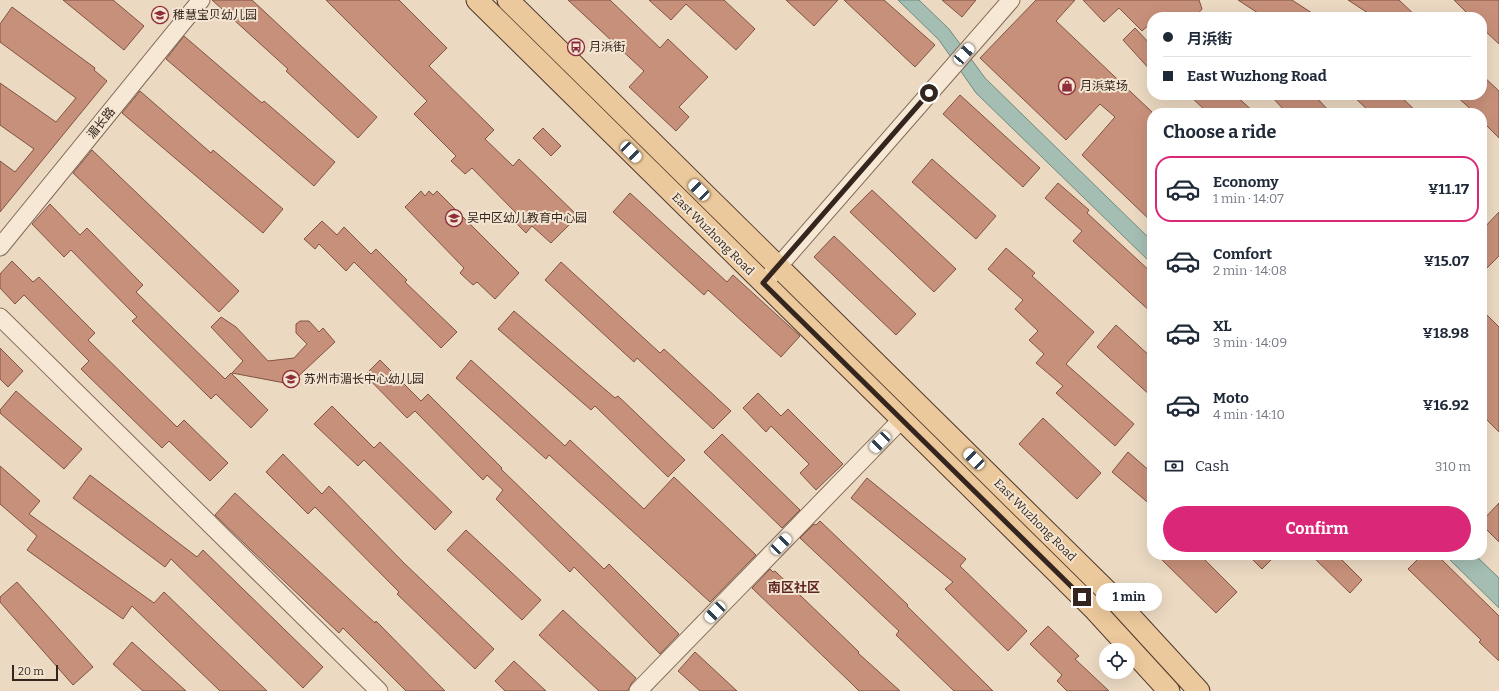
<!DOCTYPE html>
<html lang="en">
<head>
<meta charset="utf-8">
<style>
	:root { --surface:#fff; --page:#f6f6f7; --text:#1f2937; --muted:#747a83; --line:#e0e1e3; --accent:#db2777 }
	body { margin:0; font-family:Bitter,"Noto Sans SC",serif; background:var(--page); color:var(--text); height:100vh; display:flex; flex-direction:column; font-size:15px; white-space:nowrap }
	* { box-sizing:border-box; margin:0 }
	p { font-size:13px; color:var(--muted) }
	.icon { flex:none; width:22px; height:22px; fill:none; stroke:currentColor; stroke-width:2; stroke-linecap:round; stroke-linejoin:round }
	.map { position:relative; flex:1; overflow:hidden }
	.details { position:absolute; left:1147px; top:108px; width:340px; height:452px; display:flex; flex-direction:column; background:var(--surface); border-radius:16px; box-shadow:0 4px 16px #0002 }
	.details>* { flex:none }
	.banner { position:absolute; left:1147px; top:12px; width:340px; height:88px; border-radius:16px; box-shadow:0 4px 16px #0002; display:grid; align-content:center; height:88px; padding:0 16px; background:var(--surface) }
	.tools { position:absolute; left:1099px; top:643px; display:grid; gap:8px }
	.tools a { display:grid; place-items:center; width:36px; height:36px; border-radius:50%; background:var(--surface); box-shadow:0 4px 16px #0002; font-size:20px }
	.scale { position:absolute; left:12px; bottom:10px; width:46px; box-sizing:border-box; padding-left:4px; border:2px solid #34261e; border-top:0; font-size:11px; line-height:14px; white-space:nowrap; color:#34261e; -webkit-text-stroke:3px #f3e5d1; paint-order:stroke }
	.end { position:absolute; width:18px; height:18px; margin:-9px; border:5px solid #34261e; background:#fff; box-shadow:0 0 0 2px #fff }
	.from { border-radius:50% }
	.bubble { position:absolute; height:28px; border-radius:14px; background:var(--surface); box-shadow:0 4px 16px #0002; font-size:13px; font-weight:700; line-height:28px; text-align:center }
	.car { position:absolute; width:12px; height:24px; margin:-12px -6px; border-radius:5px; box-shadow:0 0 3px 1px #0007; background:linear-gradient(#fff 24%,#345 0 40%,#fff 0 76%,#345 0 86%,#fff 0) }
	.banner b { display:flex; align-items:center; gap:14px; height:38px; font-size:15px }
	.banner b+b { border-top:1px solid var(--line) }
	.banner i { width:10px; height:10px; background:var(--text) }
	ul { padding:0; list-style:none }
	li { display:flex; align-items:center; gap:12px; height:66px; margin:0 8px 6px; padding:0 8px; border:2px solid transparent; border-radius:16px }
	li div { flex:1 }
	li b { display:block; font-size:15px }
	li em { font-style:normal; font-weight:700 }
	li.on { border-color:var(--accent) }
	li>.icon { width:36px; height:36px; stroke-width:1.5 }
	h2 { padding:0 16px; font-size:18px; line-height:48px }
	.pay { display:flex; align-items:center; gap:10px; height:44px; padding:0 16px; font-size:15px }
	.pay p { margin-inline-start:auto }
	.action { display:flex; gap:8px; margin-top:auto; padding:8px 16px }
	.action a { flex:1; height:46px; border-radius:24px; background:var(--accent); color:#fff; font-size:16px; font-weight:700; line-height:46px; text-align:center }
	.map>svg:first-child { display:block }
</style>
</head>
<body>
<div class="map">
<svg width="1499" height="691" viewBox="0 0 1499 691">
	<rect width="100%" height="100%" fill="#ebd9c2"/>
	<path fill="#a4beb3" stroke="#6c8b7f" d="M898,0H919L949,29L985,78L1152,241V264L976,93L939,40Z
		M1445,555H1475L1499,578V608Z"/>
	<path fill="#c7907a" stroke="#815342" d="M63,0H113L144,26L124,50Z
		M212,0H252L377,117L358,138L286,71L288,69Z
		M326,0H399L447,48L429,66L494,130L485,139L513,166L519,159L578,216L551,243L532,226L526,233L511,218L516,213L472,168L465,174L451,161L456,156L414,114L427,101Z
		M568,0H610L660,48L668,39L708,77L679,107L689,117L676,131L629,87L644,71Z
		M649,0H724L755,29L736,50L686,4L671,20Z
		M786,0H838L814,26Z
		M844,0H884L935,45L915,67Z
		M942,0H976L962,17Z
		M1036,0H1075L1056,21L1152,112V222L1082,155L1115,117L1100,104L1066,140L980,58Z
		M1083,0H1199L1202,9L1195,17H1152V22L1142,31L1119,8L1104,22Z
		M1238,0H1292L1318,17H1264Z
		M1348,0H1399L1417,17H1374Z
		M1454,0H1499V44L1482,28V17H1471Z
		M12,7L95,68L94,70L107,81L0,212V161L15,172L34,149L0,125V83L56,122L76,98L0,42V24Z
		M1135,28L1152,46V72L1123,40Z
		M184,36L262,103L264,101L335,162L314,186L166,59Z
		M1482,75L1499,91V138L1482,121V113H1475L1455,95H1482Z
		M140,91L211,153L213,150L283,209L263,233L122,113Z
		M960,95L1040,168L1023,187L943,114Z
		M1189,95H1235L1255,113H1208Z
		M1270,95H1314L1331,113H1287Z
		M1352,95H1399L1418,113H1371Z
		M543,128L561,146L551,156L533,138Z
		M92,150L239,291L219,312L73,173Z
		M932,159L996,216L976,239L912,182Z
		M1058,183L1089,210L1087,213L1152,273V313L1073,241L1082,231L1045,198Z
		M872,190L956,269L934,292L850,212Z
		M421,191L425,196L429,191L433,195L437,191L519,273L495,299L477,282L473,285L460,273L464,268L405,207Z
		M630,193L727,282L733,275L800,336L781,357L708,290L704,295L613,212Z
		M50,204L80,235L87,228L143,285L136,292L225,379L231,373L268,410L251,428L216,394L211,399L132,321L137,317L71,250L64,257L32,224Z
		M1499,212V256L1482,273V230Z
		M322,221L337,235L344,227L371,254L376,249L407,280L405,282L457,332L441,348L354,262L346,271L319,244L315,249L304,239Z
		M834,236L916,314L896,335L814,257Z
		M1006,248L1035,273L1032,276L1094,332L1066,364L1134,424L1115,446L1056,393L1063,386L1036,363L1044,354L1029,340L1038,331L1015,309L1023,300L988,269Z
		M12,261L33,282L39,277L95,333L88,340L177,427L184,420L228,463L210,481L169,441L162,448L81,369L89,361L24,295L15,304L0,288V274Z
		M561,262L660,353L664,349L731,411L713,429L637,358L634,362L545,280Z
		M1482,310L1499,327V432L1482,415Z
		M514,311L615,398L618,396L685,460L668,477L595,406L591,410L498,329Z
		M221,317L236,327L268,361L294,358L307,344L296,333V324L300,321H309L319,332L323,328L335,342L290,384L232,373L243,361L211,327Z
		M1116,325L1152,358V397L1097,347Z
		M0,348L23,371L8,387L0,379Z
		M380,360L421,401L428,394L502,468L501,469L604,569L609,564L679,634L660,654L574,567L570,572L496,499L503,490L487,475L483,480L415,411L407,418L365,375Z
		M471,360L565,446L570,440L644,509L674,477L756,555L710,602L549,455L546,459L456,378Z
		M16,391L82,449L64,469L0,413V410Z
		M758,393L781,416L788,409L843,464L816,490L800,473L809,464L771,426L766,432L743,408Z
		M332,406L374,448L380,442L452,512L435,530L364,460L358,466L314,424Z
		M1043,418L1101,473L1077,499L1019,444Z
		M722,434L800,510L782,528L704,452Z
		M1128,452L1152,473V506L1112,472Z
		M283,454L322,494L329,486L404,563L494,649L475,669L397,594L399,592L315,507L308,514L266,472Z
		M0,466L40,501L29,514L154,603L164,592L267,691H220L132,606L123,619L27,550L37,536L0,504Z
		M90,475L197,557L203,550L323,667L303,688L171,559L165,567L73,498Z
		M867,478L966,559L960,566L1027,631L1008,651L945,589L953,582L851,498Z
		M235,493L375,623L376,621L445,691H406L343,628L339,633L250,549L215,515Z
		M1499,503V542L1482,525V521Z
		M820,521L908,605L907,606L993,691H954L896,635L899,631L800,538L814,524L816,525Z
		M466,530L541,600L522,620L447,550Z
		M1157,555H1200L1237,592L1216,613Z
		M1248,555H1276L1262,569Z
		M1311,555H1337L1362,580L1350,593Z
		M1422,555H1437L1499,616V661L1479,642L1481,640L1408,569Z
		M770,569L773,572L775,571L859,652L858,653L900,691H859L850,682L752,588Z
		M17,582L93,667L73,685L0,602V597Z
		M563,610L636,678L631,684L628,691H599L539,635Z
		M1048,626L1079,656L1075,659L1109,691H1067L1057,681L1062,675L1030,644Z
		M132,642L186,691H143L113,664Z
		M695,652L737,691H700L678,671Z
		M514,661L546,691H505L495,681Z"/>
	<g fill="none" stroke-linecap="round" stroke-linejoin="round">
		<g stroke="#836b5a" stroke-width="19">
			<path id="minor" d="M0,247L201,0
				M770,276L1011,0
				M0,317L379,691
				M638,691L902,419"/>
		</g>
		<g stroke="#513a2f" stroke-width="23">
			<path id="major" d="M477,0L1093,608L1169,691
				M508,0L1109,593L1199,691"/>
		</g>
		<use href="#minor" stroke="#f6e8d4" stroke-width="17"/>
		<use href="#major" stroke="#ecc99c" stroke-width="21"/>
	</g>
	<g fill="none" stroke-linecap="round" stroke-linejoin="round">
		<path stroke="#34261e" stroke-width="5" d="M929,93L763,283L1082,597"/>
	</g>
	<defs>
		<g id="school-ring" transform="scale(0.9)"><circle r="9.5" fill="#f3e5d1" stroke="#8e2e3b" stroke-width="1.5"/><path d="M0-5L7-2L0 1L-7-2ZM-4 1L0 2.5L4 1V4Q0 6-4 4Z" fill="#8e2e3b"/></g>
		<g id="bus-ring" transform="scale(0.9)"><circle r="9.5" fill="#f3e5d1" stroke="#8e2e3b" stroke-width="1.5"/><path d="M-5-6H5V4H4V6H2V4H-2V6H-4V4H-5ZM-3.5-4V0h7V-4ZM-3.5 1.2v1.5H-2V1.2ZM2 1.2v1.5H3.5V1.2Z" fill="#8e2e3b"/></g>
		<g id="shop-ring" transform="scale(0.9)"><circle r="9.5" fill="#f3e5d1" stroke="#8e2e3b" stroke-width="1.5"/><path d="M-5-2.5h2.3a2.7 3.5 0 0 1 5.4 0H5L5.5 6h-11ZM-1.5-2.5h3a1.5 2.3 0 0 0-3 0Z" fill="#8e2e3b"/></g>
	</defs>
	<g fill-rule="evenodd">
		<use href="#school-ring" x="160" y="15"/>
		<use href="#bus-ring" x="576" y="47"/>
		<use href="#shop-ring" x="1067" y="86"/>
		<use href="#school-ring" x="454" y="218"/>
		<use href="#school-ring" x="291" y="379"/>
	</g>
	<g text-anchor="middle" stroke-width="4" stroke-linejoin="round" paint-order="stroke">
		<g font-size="12" fill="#34261e" stroke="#f3e5d1" text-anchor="start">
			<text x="173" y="19">稚慧宝贝幼儿园</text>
			<text x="589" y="51">月浜街</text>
			<text x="1080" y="90">月浜菜场</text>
			<text x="467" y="222">吴中区幼儿教育中心园</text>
			<text x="304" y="383">苏州市湄长中心幼儿园</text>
		</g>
		<g font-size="12" fill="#34261e" stroke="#f3e5d1">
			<text transform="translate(101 123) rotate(-51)" y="4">湄长路</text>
			<text transform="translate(713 234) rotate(45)" y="4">East Wuzhong Road</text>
			<text transform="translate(1035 520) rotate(45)" y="4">East Wuzhong Road</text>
		</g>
		<g font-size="13" font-weight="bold" fill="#5e2520" stroke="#f3e5d1">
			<text x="794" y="592">南区社区</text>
		</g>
	</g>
</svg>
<div class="tools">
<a><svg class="icon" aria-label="locate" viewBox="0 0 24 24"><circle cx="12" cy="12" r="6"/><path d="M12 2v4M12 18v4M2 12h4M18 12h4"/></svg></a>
</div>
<div class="scale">20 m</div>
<i class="end from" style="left:929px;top:93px"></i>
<i class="end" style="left:1082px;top:597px"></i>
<div class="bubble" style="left:1096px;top:583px;width:66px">1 min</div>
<i class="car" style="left:964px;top:54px;rotate:42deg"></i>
<i class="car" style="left:631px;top:152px;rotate:135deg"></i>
<i class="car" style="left:699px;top:190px;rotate:315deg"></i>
<i class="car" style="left:880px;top:442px;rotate:224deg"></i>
<i class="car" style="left:974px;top:459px;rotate:315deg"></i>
<i class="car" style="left:781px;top:544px;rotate:44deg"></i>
<i class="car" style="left:715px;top:612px;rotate:224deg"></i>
<div class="banner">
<b><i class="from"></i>月浜街</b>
<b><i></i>East Wuzhong Road</b>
</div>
<section class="details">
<h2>Choose a ride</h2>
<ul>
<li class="on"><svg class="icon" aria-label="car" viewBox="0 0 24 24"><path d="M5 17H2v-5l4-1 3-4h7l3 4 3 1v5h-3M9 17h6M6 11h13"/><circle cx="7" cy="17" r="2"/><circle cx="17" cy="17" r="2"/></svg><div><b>Economy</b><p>1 min · 14:07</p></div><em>¥11.17</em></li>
<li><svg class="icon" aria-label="car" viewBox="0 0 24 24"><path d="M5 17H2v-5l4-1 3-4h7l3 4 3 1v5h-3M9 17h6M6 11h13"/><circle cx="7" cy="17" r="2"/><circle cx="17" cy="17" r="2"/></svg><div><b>Comfort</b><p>2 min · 14:08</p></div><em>¥15.07</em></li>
<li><svg class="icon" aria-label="car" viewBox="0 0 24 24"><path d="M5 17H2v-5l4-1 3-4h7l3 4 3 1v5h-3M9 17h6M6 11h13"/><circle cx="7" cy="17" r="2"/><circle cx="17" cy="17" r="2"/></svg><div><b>XL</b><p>3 min · 14:09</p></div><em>¥18.98</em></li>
<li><svg class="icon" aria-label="car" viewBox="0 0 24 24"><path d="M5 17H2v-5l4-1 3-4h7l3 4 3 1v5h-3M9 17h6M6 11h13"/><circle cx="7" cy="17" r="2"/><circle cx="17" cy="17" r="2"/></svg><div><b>Moto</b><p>4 min · 14:10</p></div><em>¥16.92</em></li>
</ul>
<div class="pay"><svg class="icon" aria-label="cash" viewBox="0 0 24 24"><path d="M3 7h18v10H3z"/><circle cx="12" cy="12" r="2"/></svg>Cash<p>310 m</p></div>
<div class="action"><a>Confirm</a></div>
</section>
</div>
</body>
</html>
